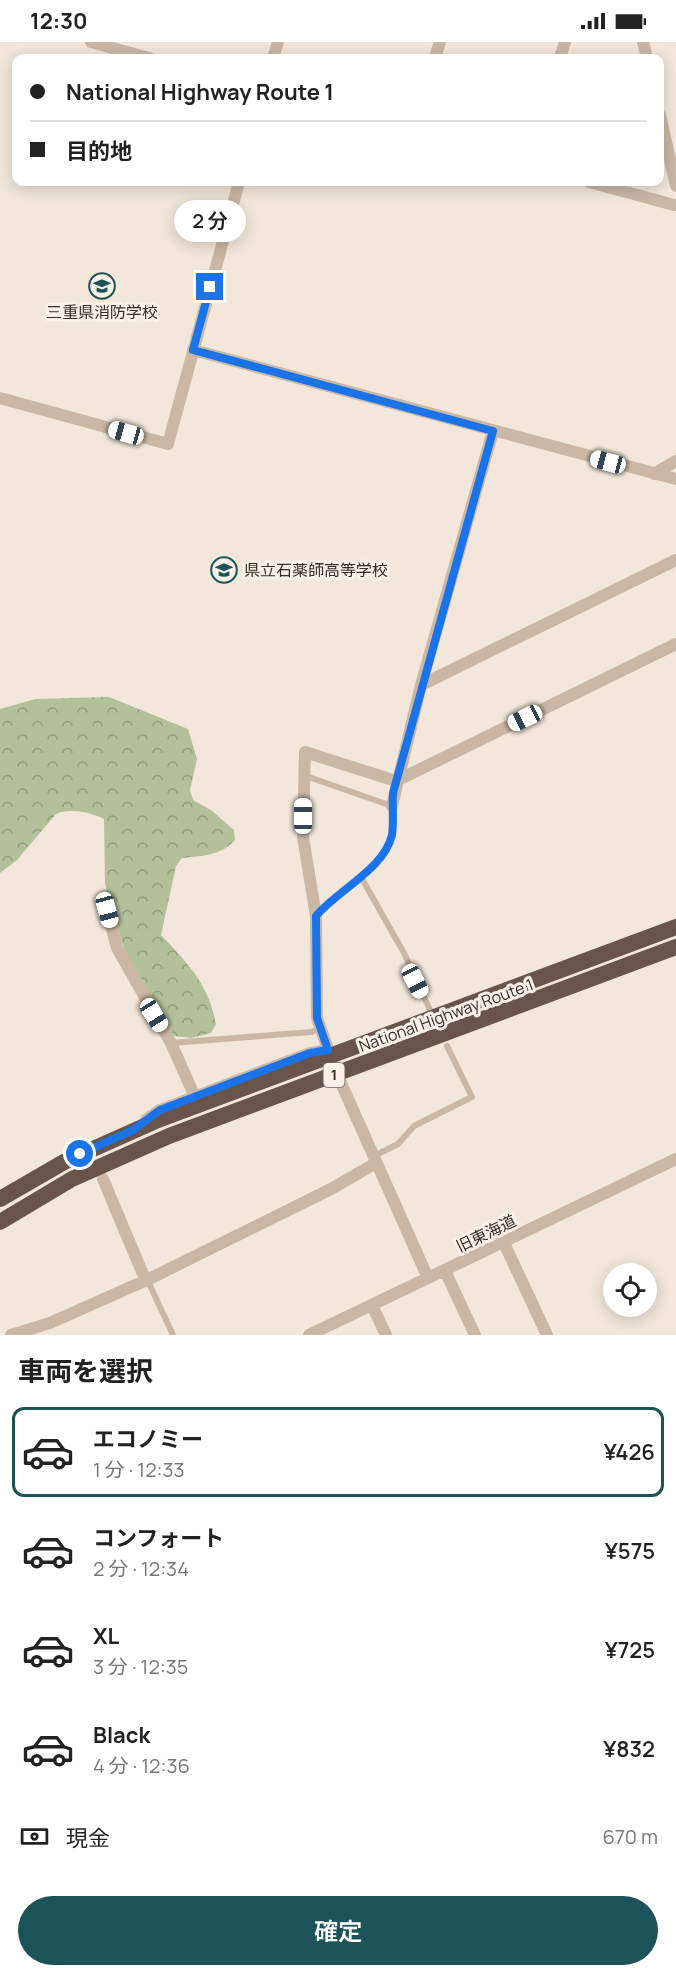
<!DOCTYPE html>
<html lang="ja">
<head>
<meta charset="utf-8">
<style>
	:root { --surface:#fff; --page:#f6f6f6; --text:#222; --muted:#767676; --line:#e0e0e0; --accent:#1c5358 }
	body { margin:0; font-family:Manrope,"Noto Sans JP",sans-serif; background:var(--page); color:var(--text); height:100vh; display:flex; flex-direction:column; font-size:22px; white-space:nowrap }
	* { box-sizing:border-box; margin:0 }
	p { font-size:20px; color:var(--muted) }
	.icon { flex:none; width:33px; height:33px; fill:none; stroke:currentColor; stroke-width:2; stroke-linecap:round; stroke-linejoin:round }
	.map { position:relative; height:1293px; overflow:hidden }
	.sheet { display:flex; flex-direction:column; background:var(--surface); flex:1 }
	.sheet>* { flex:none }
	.banner { position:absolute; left:12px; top:12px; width:652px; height:132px; border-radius:12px; box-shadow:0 3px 15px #0003; display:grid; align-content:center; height:132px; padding:0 18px; background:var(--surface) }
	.tools { position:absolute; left:603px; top:1221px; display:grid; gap:12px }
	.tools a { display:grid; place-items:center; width:54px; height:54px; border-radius:50%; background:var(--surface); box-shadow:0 3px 15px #0003; font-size:30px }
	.end { position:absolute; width:27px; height:27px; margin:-14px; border:8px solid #1a73e8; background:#fff; box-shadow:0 0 0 3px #fff }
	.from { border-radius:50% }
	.bubble { position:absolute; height:42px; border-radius:21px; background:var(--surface); box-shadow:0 3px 15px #0003; font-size:20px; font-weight:600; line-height:42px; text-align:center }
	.car { position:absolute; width:18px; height:36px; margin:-18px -9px; border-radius:8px; box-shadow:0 0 4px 2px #0007; background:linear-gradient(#fff 24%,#345 0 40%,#fff 0 76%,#345 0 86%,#fff 0) }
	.banner b { display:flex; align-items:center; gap:21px; height:57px; font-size:22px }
	.banner b+b { border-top:2px solid var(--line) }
	.banner i { width:15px; height:15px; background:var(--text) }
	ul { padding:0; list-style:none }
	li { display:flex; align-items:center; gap:18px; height:90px; margin:0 12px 9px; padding:0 6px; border:3px solid transparent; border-radius:12px }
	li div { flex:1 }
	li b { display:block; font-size:22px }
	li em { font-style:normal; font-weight:600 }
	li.current { border-color:var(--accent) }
	li>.icon { width:54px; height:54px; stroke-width:1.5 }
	h2 { padding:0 18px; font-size:27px; line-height:72px }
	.pay { display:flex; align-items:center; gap:15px; height:66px; padding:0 18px; font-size:22px }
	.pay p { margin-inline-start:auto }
	.cta { display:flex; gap:12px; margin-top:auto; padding:12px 18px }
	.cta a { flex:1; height:69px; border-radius:36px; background:var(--accent); color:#fff; font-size:24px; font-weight:600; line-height:69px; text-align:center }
	.status { display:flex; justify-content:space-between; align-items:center; height:42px; padding:0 30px; background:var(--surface); direction:ltr }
	.status svg { height:16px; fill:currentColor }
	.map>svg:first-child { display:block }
</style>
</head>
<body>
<div class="status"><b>12:30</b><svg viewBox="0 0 49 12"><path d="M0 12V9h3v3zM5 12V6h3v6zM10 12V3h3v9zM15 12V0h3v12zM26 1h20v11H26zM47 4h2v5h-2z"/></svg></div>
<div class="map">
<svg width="676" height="1293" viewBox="0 0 676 1293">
	<defs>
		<pattern id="forest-crowns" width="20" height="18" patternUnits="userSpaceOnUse" patternTransform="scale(1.5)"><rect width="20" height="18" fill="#b3c19a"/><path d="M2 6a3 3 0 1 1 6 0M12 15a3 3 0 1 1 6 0" fill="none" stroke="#929d7e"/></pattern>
	</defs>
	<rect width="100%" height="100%" fill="#f2e7da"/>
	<path fill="url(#forest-crowns)" d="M109,655L188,687L197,717L190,748L193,758L211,768L234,788L235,798C221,814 201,814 182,816L176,824L161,893C189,923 208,941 216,982L211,991L191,996L174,994L126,914L105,842L104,777C90,770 70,766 56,772L17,818L0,831V667L35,657Z"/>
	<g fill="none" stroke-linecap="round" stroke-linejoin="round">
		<path stroke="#cab7a6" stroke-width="6" d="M303,733L392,764C391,773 393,783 392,792C386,825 338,848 316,874
			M361,835L404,911L430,968
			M171,1001L312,990L319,986
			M374,1114L398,1102L414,1084L472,1055L447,1004
			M147,1237L173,1293"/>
		<path stroke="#cab7a6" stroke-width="12" d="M91,0L149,16
			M643,0L647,16
			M273,16L278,0
			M435,16L440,0
			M560,16L565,0
			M660,73L676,144
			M589,140L674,163
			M193,308L676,437
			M0,356L168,402L239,140
			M654,432L676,419
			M421,643L676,518
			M392,764L421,643L493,389
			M107,868L117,906L171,1001L195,1055
			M330,1013L317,976L316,874L303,795L305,710L396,739L676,602
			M337,1032L428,1236
			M146,1078L160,1068L310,1011L328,1008
			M103,1137L145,1237
			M504,1201L547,1293
			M445,1229L475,1293
			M372,1263L386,1293
			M11,1293L50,1281L151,1236L331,1147L376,1121
			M309,1293L676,1117"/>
		<path stroke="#68544b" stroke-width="16" d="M0,1157L64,1120L158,1078L676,885
			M0,1180L72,1137L169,1094L676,905"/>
	</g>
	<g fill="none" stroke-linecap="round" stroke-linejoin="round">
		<path stroke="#1a73e8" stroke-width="8" d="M80,1112L133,1088L160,1068L310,1011L328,1008L317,976L316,874C338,848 384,827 392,793C394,780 392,765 393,751L493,389L193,308L210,245"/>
	</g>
	<defs>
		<g id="school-ring" transform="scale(1.35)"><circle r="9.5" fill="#f9f1e7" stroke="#1c5358" stroke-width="1.5"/><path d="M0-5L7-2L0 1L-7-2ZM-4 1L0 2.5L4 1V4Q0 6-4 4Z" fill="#1c5358"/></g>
	</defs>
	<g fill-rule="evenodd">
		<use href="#school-ring" x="102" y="244"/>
		<use href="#school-ring" x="224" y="528"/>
	</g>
	<g text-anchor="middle" stroke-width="6" stroke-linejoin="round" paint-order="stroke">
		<rect fill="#f9f1e7" stroke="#706761" stroke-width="1.5" x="323.5" y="1021" width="21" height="24" rx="4.5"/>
		<g font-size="15" font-weight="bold" fill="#362c27">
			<text x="334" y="1038">1</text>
		</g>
		<g font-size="16" fill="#362c27" stroke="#f9f1e7">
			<text x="102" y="276">三重県消防学校</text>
			<text x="244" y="534" text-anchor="start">県立石薬師高等学校</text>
		</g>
		<g font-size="16" fill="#362c27" stroke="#f9f1e7">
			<text transform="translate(446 973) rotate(-20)" y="6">National Highway Route 1</text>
			<text transform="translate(486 1191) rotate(-26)" y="6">旧東海道</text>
		</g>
	</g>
</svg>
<div class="tools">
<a><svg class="icon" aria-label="locate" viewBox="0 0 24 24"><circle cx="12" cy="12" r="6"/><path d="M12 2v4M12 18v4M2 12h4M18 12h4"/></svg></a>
</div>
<i class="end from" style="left:80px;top:1112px"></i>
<i class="end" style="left:210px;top:245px"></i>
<div class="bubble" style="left:174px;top:158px;width:72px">2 分</div>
<i class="car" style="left:126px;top:391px;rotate:286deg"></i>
<i class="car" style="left:608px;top:420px;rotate:285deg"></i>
<i class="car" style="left:525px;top:676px;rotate:244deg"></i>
<i class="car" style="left:303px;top:774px;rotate:0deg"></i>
<i class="car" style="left:107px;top:868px;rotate:165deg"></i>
<i class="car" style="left:415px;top:939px;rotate:153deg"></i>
<i class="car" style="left:154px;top:973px;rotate:148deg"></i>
<div class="banner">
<b><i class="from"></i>National Highway Route 1</b>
<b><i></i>目的地</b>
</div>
</div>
<section class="sheet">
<h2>車両を選択</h2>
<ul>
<li class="current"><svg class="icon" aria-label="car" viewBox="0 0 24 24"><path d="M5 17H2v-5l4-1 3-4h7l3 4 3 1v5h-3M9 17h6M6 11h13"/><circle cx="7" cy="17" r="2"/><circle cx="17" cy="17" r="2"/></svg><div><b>エコノミー</b><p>1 分 · 12:33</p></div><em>¥426</em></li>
<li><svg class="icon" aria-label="car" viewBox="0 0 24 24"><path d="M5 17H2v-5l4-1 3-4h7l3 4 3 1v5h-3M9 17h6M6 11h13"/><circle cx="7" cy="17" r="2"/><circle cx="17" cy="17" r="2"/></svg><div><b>コンフォート</b><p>2 分 · 12:34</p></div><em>¥575</em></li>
<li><svg class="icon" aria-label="car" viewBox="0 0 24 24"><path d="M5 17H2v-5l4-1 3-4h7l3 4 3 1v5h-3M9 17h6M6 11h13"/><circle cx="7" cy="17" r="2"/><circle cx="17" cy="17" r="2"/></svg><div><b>XL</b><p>3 分 · 12:35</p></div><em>¥725</em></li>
<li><svg class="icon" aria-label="car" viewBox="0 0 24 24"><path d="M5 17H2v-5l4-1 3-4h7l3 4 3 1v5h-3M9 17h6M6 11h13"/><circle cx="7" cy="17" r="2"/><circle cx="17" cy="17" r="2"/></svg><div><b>Black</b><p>4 分 · 12:36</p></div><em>¥832</em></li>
</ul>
<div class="pay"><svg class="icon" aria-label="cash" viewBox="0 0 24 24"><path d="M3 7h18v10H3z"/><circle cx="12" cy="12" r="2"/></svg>現金<p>670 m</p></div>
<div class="cta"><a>確定</a></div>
</section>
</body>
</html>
